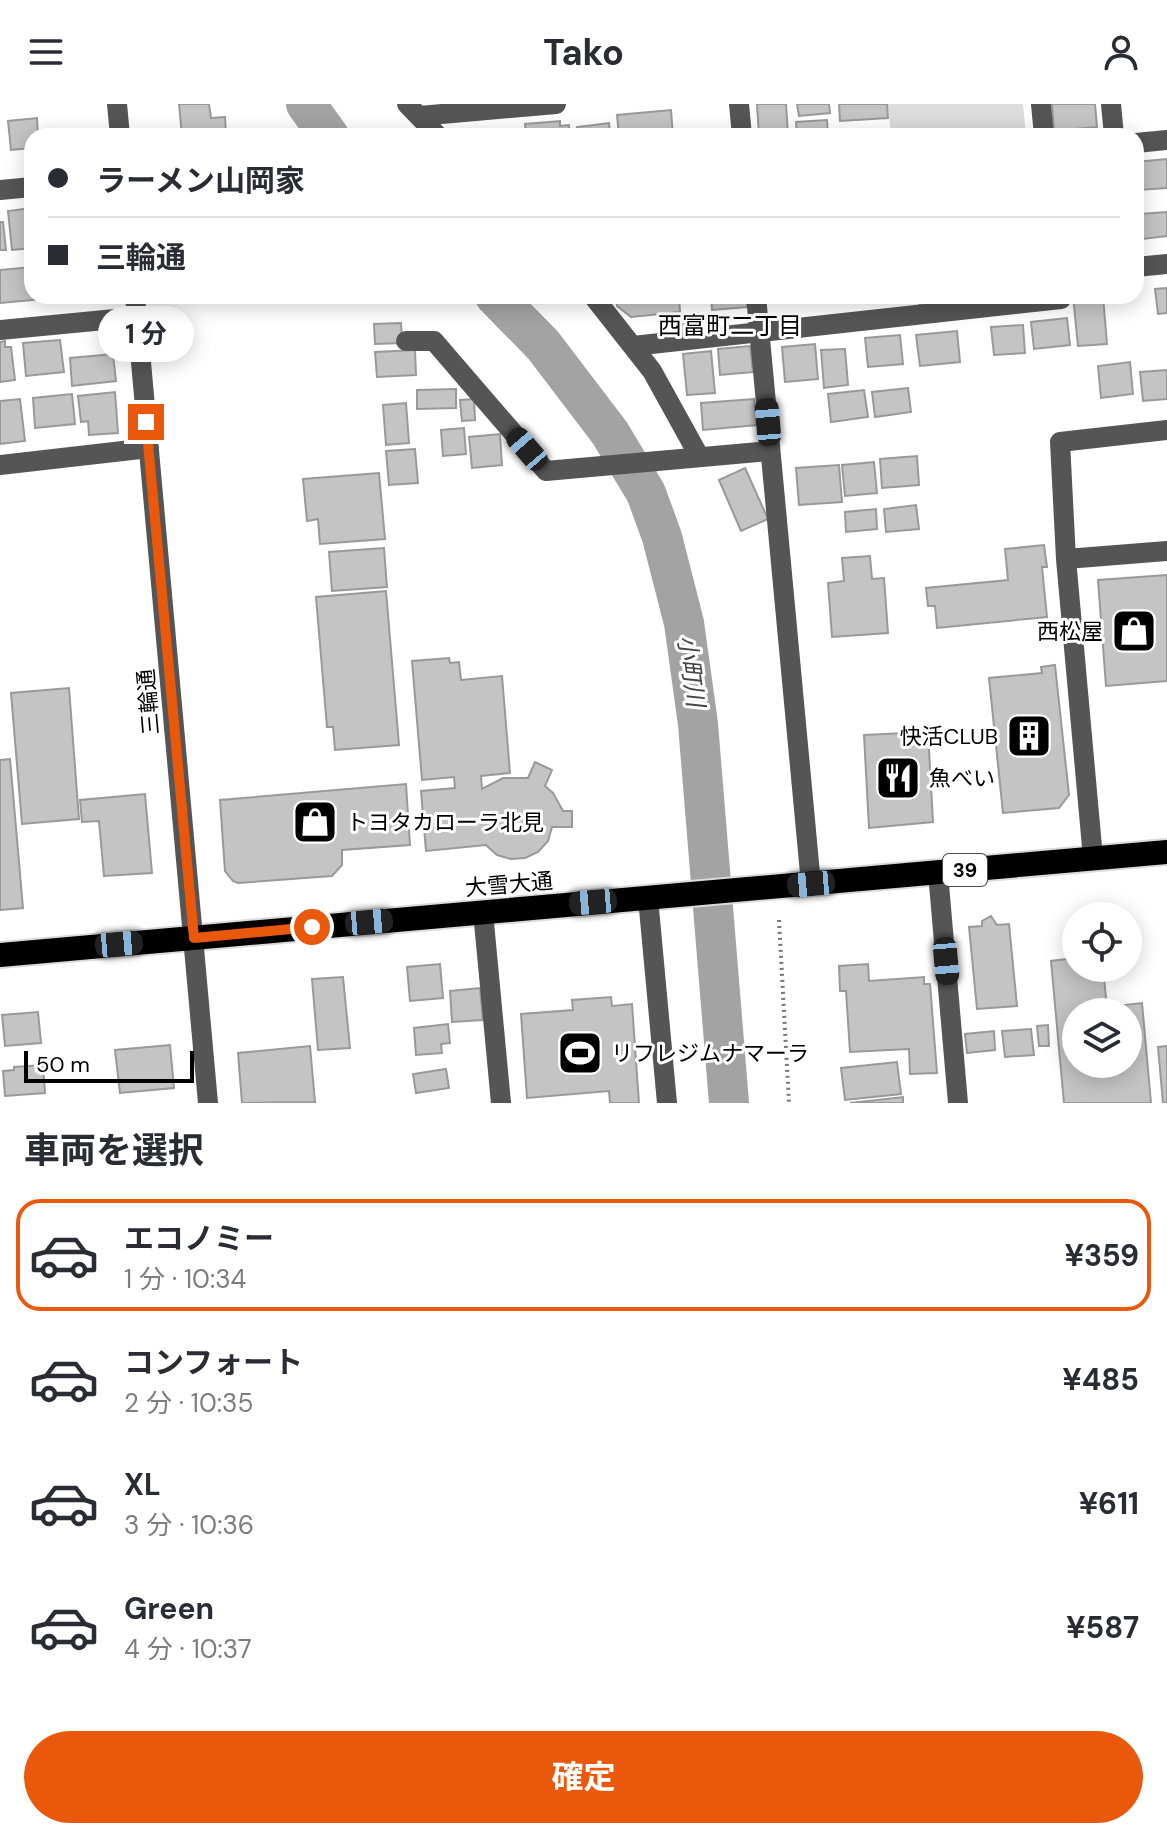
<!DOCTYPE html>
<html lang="ja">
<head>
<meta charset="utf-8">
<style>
	:root { --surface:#fff; --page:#f2f2f3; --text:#2b2b33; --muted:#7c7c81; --line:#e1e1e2; --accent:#ea580c }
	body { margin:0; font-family:"DM Sans","Noto Sans JP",sans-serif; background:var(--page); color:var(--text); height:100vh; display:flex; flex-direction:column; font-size:30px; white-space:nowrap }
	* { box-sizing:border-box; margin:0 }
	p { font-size:26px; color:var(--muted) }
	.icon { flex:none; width:44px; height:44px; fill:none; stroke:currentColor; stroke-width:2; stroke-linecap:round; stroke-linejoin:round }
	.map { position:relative; height:999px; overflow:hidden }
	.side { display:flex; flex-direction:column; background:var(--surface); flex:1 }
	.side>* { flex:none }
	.guide { position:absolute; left:24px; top:24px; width:1120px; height:176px; border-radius:24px; box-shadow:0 4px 20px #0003; display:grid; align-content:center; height:176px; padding:0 24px; background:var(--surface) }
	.tools { position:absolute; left:1062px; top:798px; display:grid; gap:16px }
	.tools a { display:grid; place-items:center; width:80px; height:80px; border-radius:50%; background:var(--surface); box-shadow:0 4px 20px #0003; font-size:40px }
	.scale { position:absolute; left:24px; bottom:20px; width:170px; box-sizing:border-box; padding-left:8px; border:4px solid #000; border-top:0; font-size:22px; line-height:28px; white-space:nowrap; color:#000; -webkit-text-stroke:6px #fff; paint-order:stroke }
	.end { position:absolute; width:36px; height:36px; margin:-18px; border:10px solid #ea580c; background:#fff; box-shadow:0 0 0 4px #fff }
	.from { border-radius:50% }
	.bubble { position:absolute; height:56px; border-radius:28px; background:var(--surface); box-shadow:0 4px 20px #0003; font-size:26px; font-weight:700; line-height:56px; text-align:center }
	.car { position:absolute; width:24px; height:48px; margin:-24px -12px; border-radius:10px; box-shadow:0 0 6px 2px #0007; background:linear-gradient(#222 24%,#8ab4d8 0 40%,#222 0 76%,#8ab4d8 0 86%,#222 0) }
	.guide b { display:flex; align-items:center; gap:28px; height:76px; font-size:30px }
	.guide b+b { border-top:2px solid var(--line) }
	.guide i { width:20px; height:20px; background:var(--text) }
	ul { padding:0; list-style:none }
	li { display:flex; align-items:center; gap:24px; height:112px; margin:0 16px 12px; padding:0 8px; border:4px solid transparent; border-radius:24px }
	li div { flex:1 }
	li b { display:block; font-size:30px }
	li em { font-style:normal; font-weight:700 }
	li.on { border-color:var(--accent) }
	li>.icon { width:72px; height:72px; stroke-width:1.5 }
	h2 { padding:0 24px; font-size:36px; line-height:96px }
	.primary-button { display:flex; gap:16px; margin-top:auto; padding:16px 24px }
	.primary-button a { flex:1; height:92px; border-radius:48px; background:var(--accent); color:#fff; font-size:32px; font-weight:700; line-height:92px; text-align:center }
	header { display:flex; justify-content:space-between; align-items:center; height:104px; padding:0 24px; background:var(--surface); font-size:36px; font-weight:700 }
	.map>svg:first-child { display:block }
</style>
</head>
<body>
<header><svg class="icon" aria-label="menu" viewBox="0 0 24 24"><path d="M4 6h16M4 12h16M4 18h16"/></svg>Tako<svg class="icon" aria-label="person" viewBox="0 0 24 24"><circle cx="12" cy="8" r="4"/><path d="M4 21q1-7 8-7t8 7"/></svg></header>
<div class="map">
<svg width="1167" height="999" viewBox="0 0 1167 999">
	<rect width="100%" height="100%" fill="#fff"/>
	<path fill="#dcdcdc" d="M888,0H1023L1026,32H891Z"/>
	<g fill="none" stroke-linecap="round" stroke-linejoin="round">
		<path stroke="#a3a3a3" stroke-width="40" d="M306,0L329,32
			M495,192L543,241L610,329L646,389L662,433L684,519L698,620L729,999"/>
	</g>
	<path fill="#c4c4c4" stroke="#999" stroke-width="2" fill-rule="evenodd" d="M179,0H209L211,14L225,13L226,29L182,32Z
		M757,0H786L788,30L759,32Z
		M797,0H829L830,9L799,12Z
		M839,0H887L888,14L840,17Z
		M1052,0H1095L1097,23L1054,27Z
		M671,6L673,32H619L617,11Z
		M37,14L38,32H32V44L11,46L8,17Z
		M827,16L828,32H797L796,18Z
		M560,17V22L569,21L570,32H526L525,20Z
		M609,19L610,32H578L577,23Z
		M1167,55V84L1138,86L1136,58Z
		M32,104V144L12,146L8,107Z
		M1167,108V132L1143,135L1141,110Z
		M0,118H3L6,146H0Z
		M32,163V192L65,193L0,199V166Z
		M1167,184V209L1158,210L1155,185Z
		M616,192H679L680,208L631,213L617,202Z
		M711,192H746L747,203L712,206Z
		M919,192H950L951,200L920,203Z
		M1073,192H1103L1107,240L1078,242Z
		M698,209L699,224L683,226L682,211Z
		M1067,214L1070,241L1034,245L1031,218Z
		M401,219L402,239L375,240L374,220Z
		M1023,221L1025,249L994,251L991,223Z
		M957,227L960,258L920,262L916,231Z
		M900,231L903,260L868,263L865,234Z
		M60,236L64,268L26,272L23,239Z
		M5,237V243H11L15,276L0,278V238Z
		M815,240L818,275L785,278L782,243Z
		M750,242L753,268L720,271L718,245Z
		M845,245L848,281L824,284L821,246Z
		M415,246L416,271L377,273L375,248Z
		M711,247L715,289L687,291L683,250Z
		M113,250L116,277L72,282L70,254Z
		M1130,258L1133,290L1101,294L1098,262Z
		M1167,266V295L1143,297L1140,268Z
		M908,284L911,308L875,313L872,288Z
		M456,285V304L417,305V286Z
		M864,286L868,313L831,318L828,290Z
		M115,288L118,329L89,331L88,317L81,318L78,292Z
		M72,290L75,320L35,324L33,294Z
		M20,295L25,337L0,340V297Z
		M474,295L475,316L462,317L460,296Z
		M754,295L757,321L703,326L701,299Z
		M406,299L409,339L386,341L383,301Z
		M464,324L466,350L443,352L441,326Z
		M500,330L502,361L472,364L469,333Z
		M415,345L418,379L389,381L386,347Z
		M917,352L919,381L882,384L880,355Z
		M874,358L877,389L845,392L842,361Z
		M839,361L842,398L799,401L796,364Z
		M745,364L768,415L741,427L719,376Z
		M379,369L385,435L320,440L318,415L307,417L303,375Z
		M916,401L919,425L886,428L884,405Z
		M876,405L877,425L846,428L845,408Z
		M1044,441L1047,463H1042L1047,513L937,524L935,502H928L926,484L1008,476L1005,445Z
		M384,444L387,483L332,487L329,448Z
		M870,452L872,475L884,474L888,529L832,533L828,479L844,477L842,454Z
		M1167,471V577L1106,582L1098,476Z
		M386,487L399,641L335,646L333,623H327L316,493Z
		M449,554L450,559L459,558L461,576L502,572L510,669L481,672L482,685L503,674H528L535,658L552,666L545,682L553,689L563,707H572V723H552L548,737L538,748L525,754L511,755L497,751L486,741L426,747L421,687L455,684L454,673L422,676L412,557Z
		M1055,561L1069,691L1059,704L1003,709L989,574L1042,569L1041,563Z
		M69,584L79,715L22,720L11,589Z
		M928,628L933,718L869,724L864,631Z
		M10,655L23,804L0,806V656Z
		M406,680L410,741L342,746V761L332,772L238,779L233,777L225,767L220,696Z
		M145,690L152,769L104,772L99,717L82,718L80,696Z
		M991,812L997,821L1009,820L1017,902L977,905L969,823L982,822V817Z
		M1076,854V864H1103L1107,903L1142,899L1151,999H1064L1051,857ZM1076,908H1128V960H1076Z
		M440,860L443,894L410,897L407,863Z
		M868,860L869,877L924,873V880H930L937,969L910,970L909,945L850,948L846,887H840L839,862Z
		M343,873L350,944L318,946L312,875Z
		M480,884L483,916L452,918L450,887Z
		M611,893L612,902L632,900L639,999H610L609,987L527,994L521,910L573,906L572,896Z
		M38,908L41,939L5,942L2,911Z
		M448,920L450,939L441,940L442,949L416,951L414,924Z
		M1048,921L1049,942H1039L1037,922Z
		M1031,925L1034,951L1005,953L1002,927Z
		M994,927L995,946L967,949L965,930Z
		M170,941L174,984L120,989L115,946Z
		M310,942L315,998L242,999L238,949Z
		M1167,942V999H1163L1158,943Z
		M897,958L901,990L845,996L841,964Z
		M43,961L45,989L5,992L3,967L14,966V963Z
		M446,965L449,984L416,989L413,970Z
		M903,993V999H850Z"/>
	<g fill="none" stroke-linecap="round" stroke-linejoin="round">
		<g stroke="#dbdbdb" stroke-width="28">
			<path id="highway" d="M0,851L1167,748"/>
		</g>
		<path stroke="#777" stroke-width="4" stroke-dasharray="2 4" stroke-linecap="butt" d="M779,816L789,999"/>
		<path stroke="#555" stroke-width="20" d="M117,0L120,32
			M407,0L438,32
			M739,0L742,32
			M1041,0L1044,32
			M1111,0L1114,32
			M419,12L556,0
			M1136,39L1167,36
			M0,86L32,83
			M1136,163L1167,160
			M135,192L208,999
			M593,192L652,267L699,352
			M756,192L811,780
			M0,226L136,213
			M406,237H434L546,367L770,347
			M633,242L1061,195V192
			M0,361L149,344
			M1066,455L1167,447
			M1093,754L1066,455L1060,338L1167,326
			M938,769L958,999
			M648,794L667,999
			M483,808L501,999"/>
		<use href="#highway" stroke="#000" stroke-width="24"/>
	</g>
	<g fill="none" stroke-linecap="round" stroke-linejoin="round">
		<path stroke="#ea580c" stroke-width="10" d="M146,318L194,834L312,823"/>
	</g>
	<defs>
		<g id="shop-square" transform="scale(2.3)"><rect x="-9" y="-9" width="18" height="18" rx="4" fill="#000" stroke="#fff"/><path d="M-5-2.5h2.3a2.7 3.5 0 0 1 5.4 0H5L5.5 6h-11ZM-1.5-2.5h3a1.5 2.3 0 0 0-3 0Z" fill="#fff"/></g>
		<g id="building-square" transform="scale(2.3)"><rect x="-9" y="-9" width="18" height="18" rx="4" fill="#000" stroke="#fff"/><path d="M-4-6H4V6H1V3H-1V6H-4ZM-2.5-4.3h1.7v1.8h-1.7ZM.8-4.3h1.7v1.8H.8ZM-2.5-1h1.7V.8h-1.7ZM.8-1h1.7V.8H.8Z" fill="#fff"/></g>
		<g id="restaurant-square" transform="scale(2.3)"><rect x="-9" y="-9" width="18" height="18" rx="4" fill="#000" stroke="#fff"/><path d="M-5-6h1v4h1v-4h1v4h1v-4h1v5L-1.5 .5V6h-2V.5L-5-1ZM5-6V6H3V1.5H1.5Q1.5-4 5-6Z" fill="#fff"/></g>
		<g id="stadium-square" transform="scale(2.3)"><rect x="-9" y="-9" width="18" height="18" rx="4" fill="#000" stroke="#fff"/><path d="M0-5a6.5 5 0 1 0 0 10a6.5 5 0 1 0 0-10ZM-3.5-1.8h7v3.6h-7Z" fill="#fff"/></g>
	</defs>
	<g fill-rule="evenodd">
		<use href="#shop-square" x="1134" y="527"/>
		<use href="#building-square" x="1029" y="632"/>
		<use href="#restaurant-square" x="898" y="674"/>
		<use href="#shop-square" x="315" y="718"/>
		<use href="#stadium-square" x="580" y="949"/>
	</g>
	<g text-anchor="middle" stroke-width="6" stroke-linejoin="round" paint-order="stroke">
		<rect fill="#fff" stroke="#4c4c4c" stroke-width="2" x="943" y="750" width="44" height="32" rx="6"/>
		<g font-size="20" font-weight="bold" fill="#000">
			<text x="965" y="773">39</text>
		</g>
		<g font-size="22" fill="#000" stroke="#fff" text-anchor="start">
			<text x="1103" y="535" text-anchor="end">西松屋</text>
			<text x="998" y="640" text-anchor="end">快活CLUB</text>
			<text x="929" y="682">魚べい</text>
			<text x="346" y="726">トヨタカローラ北見</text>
			<text x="611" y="957">リフレジムナマーラ</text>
		</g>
		<g font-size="22" fill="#000" stroke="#fff">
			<text transform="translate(148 598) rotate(-95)" y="8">三輪通</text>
			<text transform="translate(509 780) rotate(-5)" y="8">大雪大通</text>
		</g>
		<g font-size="24" fill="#000" stroke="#fff">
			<text x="730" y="230">西富町二丁目</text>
		</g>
		<g font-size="24" font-style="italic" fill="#444" stroke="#fff">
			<text transform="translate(691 567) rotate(82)" y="8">小町川</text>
		</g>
	</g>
</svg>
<div class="tools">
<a><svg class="icon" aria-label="locate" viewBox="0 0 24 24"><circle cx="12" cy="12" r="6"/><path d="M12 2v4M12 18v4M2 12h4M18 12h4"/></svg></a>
<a><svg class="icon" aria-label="layers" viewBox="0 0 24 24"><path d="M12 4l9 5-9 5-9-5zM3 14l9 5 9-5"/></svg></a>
</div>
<div class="scale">50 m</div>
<i class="end from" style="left:312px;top:823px"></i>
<i class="end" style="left:146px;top:318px"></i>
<div class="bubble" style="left:98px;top:202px;width:96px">1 分</div>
<i class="car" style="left:768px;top:318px;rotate:355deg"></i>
<i class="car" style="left:527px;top:345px;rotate:319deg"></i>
<i class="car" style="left:811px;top:780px;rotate:265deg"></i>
<i class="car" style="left:593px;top:798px;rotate:265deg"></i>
<i class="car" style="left:369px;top:818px;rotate:85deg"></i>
<i class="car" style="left:119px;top:840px;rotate:85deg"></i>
<i class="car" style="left:946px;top:857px;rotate:175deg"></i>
<div class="guide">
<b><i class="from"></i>ラーメン山岡家</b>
<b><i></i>三輪通</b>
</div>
</div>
<section class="side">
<h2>車両を選択</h2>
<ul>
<li class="on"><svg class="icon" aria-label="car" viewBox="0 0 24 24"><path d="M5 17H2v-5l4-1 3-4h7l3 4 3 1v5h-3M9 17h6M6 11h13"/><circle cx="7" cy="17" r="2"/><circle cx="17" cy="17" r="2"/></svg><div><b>エコノミー</b><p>1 分 · 10:34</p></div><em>¥359</em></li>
<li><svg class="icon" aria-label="car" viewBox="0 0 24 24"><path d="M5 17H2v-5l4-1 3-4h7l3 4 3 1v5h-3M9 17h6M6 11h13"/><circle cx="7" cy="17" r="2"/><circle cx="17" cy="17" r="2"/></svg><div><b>コンフォート</b><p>2 分 · 10:35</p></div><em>¥485</em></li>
<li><svg class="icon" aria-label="car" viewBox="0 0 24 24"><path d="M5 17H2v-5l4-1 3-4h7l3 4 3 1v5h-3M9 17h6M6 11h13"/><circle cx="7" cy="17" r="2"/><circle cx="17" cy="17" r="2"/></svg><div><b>XL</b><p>3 分 · 10:36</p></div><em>¥611</em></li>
<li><svg class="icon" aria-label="car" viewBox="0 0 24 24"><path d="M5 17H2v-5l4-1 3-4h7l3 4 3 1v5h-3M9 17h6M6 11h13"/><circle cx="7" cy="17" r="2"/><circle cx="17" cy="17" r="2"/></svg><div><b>Green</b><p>4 分 · 10:37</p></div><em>¥587</em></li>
</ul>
<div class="primary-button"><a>確定</a></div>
</section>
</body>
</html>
